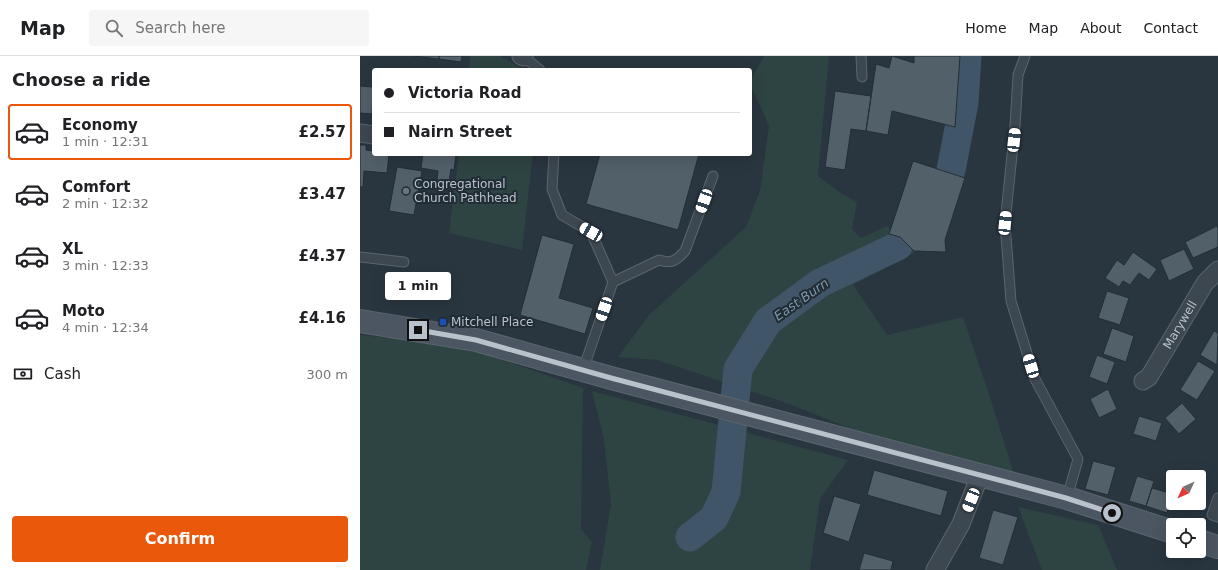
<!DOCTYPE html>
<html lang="en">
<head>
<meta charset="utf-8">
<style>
	:root { --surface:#fff; --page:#f6f6f6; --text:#202124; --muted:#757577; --line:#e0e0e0; --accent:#ea580c }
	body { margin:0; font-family:"DejaVu Sans",sans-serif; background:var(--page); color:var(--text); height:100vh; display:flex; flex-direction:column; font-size:15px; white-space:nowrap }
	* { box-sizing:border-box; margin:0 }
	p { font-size:13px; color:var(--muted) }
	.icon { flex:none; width:22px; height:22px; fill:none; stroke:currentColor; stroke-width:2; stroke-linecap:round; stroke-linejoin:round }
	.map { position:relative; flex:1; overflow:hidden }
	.panel { display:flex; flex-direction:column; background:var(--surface); width:360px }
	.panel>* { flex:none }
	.guide { position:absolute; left:12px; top:12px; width:380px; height:88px; border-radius:4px; box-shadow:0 4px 16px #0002; display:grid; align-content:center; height:88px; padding:0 12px; background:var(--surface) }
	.needle { width:26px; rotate:226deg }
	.buttons { position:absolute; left:806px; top:414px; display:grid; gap:8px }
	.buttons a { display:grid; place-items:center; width:40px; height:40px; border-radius:4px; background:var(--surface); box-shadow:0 4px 16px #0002; font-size:20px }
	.end { position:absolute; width:18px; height:18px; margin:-9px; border:5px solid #b9c2ca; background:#111; box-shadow:0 0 0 2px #111 }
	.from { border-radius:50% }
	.bubble { position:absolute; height:28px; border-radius:4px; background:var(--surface); box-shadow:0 4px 16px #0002; font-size:13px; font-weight:700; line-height:28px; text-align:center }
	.car { position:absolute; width:12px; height:24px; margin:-12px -6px; border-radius:5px; box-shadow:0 0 3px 1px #0007; background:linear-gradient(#fff 24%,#345 0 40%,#fff 0 76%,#345 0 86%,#fff 0) }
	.guide b { display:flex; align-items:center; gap:14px; height:38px; font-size:15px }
	.guide b+b { border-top:1px solid var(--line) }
	.guide i { width:10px; height:10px; background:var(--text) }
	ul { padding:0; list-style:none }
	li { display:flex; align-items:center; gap:12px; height:56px; margin:0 8px 6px; padding:0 4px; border:2px solid transparent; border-radius:4px }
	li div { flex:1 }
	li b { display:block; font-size:15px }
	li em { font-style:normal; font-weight:700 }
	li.active { border-color:var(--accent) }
	li>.icon { width:36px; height:36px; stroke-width:1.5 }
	h2 { padding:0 12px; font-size:18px; line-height:48px }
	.pay { display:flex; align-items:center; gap:10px; height:44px; padding:0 12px; font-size:15px }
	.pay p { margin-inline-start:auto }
	.cta { display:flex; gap:8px; margin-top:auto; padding:8px 12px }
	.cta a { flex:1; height:46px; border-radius:4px; background:var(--accent); color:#fff; font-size:16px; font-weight:700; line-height:46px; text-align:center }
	header { display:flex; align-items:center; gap:24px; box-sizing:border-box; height:56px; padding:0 20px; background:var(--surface); border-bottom:1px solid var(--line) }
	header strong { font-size:19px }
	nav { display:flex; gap:22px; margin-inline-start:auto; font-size:14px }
	.search { width:280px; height:36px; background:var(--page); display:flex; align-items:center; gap:10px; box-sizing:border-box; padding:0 14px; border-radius:4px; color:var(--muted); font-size:15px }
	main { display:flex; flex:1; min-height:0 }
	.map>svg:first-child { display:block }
</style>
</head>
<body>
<header>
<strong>Map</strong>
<div class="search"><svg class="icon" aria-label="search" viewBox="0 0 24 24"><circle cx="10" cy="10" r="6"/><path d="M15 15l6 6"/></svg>Search here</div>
<nav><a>Home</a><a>Map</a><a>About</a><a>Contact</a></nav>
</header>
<main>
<section class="panel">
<h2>Choose a ride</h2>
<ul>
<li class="active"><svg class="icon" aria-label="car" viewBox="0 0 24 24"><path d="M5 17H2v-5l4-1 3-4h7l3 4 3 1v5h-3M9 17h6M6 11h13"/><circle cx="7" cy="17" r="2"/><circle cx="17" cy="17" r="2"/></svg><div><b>Economy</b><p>1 min · 12:31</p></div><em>£2.57</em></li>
<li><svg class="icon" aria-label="car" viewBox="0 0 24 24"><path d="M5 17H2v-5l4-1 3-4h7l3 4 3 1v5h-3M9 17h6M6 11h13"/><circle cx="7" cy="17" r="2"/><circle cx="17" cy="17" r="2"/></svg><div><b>Comfort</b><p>2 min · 12:32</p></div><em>£3.47</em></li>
<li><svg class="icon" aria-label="car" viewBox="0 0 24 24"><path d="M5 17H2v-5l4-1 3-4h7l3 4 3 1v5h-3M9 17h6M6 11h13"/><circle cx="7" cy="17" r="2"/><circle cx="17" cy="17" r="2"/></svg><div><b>XL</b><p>3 min · 12:33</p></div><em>£4.37</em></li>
<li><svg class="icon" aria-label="car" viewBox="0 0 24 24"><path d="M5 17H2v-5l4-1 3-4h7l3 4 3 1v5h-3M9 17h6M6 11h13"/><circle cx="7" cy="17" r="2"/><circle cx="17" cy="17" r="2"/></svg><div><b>Moto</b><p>4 min · 12:34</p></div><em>£4.16</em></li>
</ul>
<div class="pay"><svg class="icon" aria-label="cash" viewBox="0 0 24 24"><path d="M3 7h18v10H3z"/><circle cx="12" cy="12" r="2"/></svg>Cash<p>300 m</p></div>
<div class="cta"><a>Confirm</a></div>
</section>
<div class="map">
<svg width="858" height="514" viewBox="0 0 858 514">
	<rect width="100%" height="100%" fill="#29353f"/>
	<path fill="#2e4442" d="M110,0H140L165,14H109Z
		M404,0H469L458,120L484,139L497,146L492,173L501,182L527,170L557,195L493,229L527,279L603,261L629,338L654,418L505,378L421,345L297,304L258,301L289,259L386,171L400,135L409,70L390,28V26Z
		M99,98H173L162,194L89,177Z
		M0,279L60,285L129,299L223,332L221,473L232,486L226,514H0Z
		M232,335L488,404L460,443L450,514H240L251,448L244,384Z
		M658,451L738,469L757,514H682Z"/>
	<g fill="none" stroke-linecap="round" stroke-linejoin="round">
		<path stroke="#405567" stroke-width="29" d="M591,114L604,47L607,0
			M330,481L354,462L366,436L378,313L408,265L460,227L538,190"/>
	</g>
	<path fill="#52606a" stroke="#232e37" d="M53,0H79V3Z
		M79,0H102L101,6L79,3Z
		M532,0L554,7V0H600L595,71L532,55L528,79L506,75L516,8L529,12Z
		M0,30L13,31L12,58L0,57Z
		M475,35L511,40L506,75L491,73L485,114L465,111Z
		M0,89H6V94L14,95V98H29L27,117L4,115L3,131H0Z
		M63,98L96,99L94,114L91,113L89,126L77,124L78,115L61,112Z
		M240,98H339L318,174L226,148Z
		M553,105L605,122L585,184L586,196L554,195L540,181L529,178Z
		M37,111L62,115L54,159L29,155Z
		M857,170L858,173V191L833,202L825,186Z
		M182,179L214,188L199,242L233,252L225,278L160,259Z
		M824,193L834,213L809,225L800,204Z
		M773,196L797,213L789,224L779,217L770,229L763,225L759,231L745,222L757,204L764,209Z
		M747,235L769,242L760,269L738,262Z
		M752,272L774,280L766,306L743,298Z
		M854,275L858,277L857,309L840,299Z
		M737,299L755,306L747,328L729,321Z
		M838,305L855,315L837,344L820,334Z
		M748,333L757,353L739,362L730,343Z
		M822,347L836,363L819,378L805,362Z
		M779,360L802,367L796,385L773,378Z
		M733,405L756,411L748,439L725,433Z
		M514,414L588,435L581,460L507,439Z
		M777,420L794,425L786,450L769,445Z
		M792,432L813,438L807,457L786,450Z
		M474,440L501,448L489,486L463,477Z
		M633,454L658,461L643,509L619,502Z
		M504,497L533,505L531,514H499Z"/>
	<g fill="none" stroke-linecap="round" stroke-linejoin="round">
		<g stroke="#5a656d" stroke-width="11">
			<path id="lane" d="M501,0L502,21
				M665,0L658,19L655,70L645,167L651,245L675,323L718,403L707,442
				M164,1L180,14
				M194,98L192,133L202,159L231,176L253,226L223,314
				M0,201L44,206
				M253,226L299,204C311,208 316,205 325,195L353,120
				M858,442L852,459L858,461"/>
		</g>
		<g stroke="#5a656d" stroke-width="19">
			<g id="street">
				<path d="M161,0L164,1"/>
				<path d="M0,77L14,79"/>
				<path id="s1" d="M783,325L789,321L845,227L858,214"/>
				<path d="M575,514L601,468L620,419"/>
			</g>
		</g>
		<g stroke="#5a656d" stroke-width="24">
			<path id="secondary" d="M0,265L116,284L251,322L707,442L813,476
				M839,485L858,491"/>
		</g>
		<use href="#lane" stroke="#3d474f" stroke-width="9"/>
		<use href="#street" stroke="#3d474f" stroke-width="17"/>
		<use href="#secondary" stroke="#4b5662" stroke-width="22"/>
	</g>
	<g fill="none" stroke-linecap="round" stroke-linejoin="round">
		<path stroke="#b9c2ca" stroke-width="5" d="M58,274L116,284L251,322L654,428L706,442L752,457"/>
	</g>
	<circle fill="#6b7280" stroke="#212c35" stroke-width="1.5" cx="46" cy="135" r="4"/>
	<rect fill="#1a4fb4" stroke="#212c35" stroke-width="1.5" x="79" y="262" width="8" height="8" rx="2"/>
	<g text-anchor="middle" stroke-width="4" stroke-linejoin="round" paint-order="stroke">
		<g font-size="12" fill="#b9c2ca" stroke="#212c35" text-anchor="start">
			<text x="54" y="132">Congregational<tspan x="54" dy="14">Church Pathhead</tspan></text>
			<text x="91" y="270">Mitchell Place</text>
		</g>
		<g font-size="12" fill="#b9c2ca" stroke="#212c35">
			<text dy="4" stroke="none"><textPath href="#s1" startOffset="68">Marywell</textPath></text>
		</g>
		<g font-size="13" font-style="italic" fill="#7d96aa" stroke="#212c35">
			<text transform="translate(441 243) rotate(-35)" y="5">East Burn</text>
		</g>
	</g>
</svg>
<div class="buttons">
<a><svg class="needle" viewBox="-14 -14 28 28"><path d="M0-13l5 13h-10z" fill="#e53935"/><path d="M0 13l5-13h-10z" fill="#757577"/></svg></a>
<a><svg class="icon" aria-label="locate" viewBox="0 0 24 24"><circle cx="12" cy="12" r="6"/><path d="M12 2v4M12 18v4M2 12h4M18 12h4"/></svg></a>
</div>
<i class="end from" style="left:752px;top:457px"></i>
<i class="end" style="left:58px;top:274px"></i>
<div class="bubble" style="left:25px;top:216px;width:66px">1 min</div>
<i class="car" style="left:654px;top:84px;rotate:6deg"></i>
<i class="car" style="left:344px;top:145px;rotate:200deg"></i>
<i class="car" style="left:645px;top:167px;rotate:6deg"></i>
<i class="car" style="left:231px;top:176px;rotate:300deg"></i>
<i class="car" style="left:244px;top:253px;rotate:199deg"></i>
<i class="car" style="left:671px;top:310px;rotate:343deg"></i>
<i class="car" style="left:611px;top:444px;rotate:202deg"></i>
<div class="guide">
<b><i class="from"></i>Victoria Road</b>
<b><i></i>Nairn Street</b>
</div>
</div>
</main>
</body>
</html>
